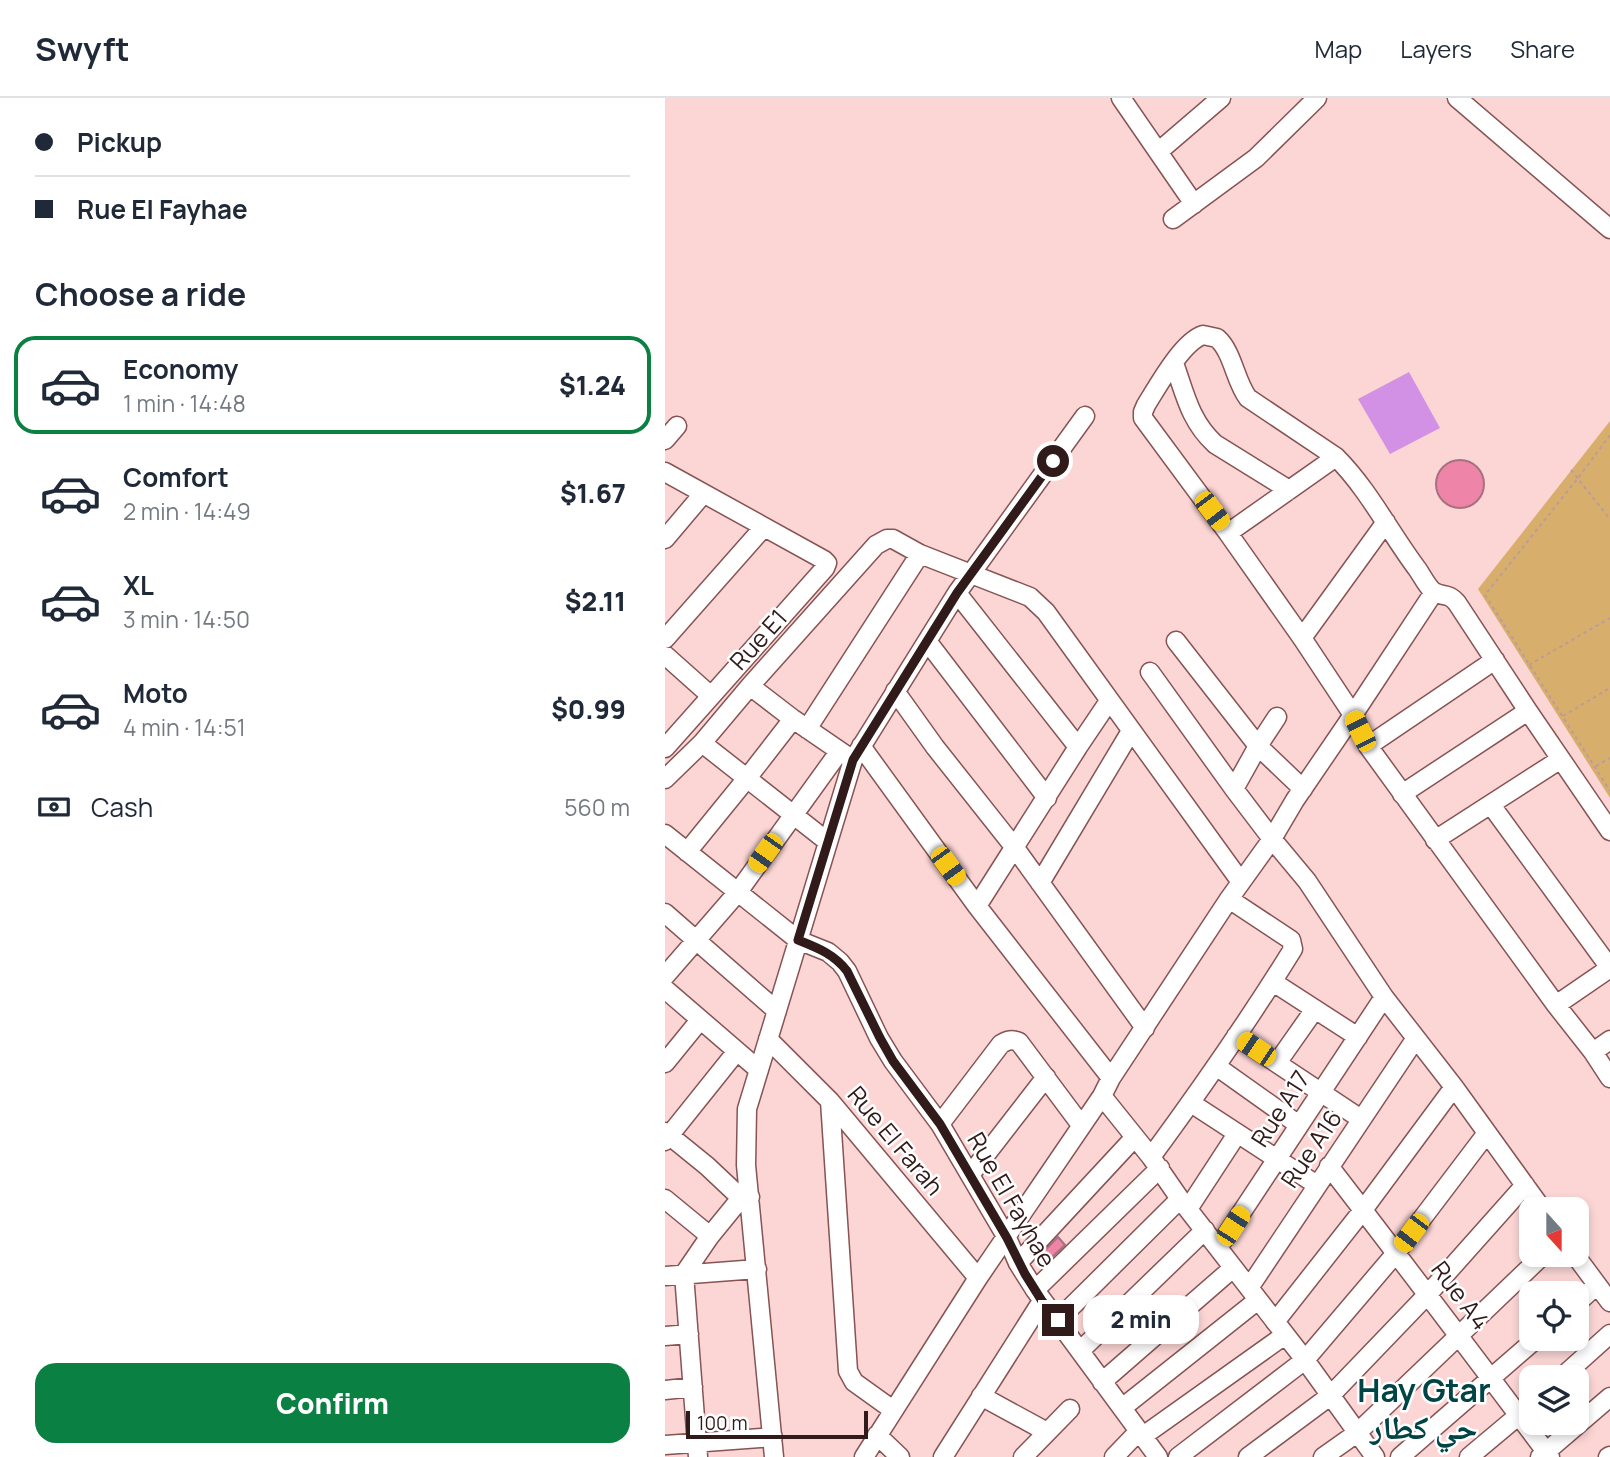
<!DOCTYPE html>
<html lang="en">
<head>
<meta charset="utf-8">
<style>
	:root { --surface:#fff; --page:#f6f6f7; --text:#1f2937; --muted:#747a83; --line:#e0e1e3; --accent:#0b8043 }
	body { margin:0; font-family:Manrope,"Noto Naskh Arabic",sans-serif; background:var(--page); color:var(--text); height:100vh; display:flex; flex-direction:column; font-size:26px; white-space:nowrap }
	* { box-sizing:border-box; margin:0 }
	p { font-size:23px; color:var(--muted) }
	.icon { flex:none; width:38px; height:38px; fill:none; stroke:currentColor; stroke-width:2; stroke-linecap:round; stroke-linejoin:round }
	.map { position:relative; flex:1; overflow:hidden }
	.panel { display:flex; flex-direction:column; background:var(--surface); width:665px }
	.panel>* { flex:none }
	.banner { display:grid; align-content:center; height:154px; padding:0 35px; background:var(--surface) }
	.needle { width:46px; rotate:159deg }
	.tools { position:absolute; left:854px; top:1099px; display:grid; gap:14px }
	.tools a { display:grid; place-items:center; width:70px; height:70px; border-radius:14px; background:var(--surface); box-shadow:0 4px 10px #0003; font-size:35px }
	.scale { position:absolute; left:21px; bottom:18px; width:182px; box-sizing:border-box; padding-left:7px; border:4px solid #301a1a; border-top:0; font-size:19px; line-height:24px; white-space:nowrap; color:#301a1a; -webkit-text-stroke:5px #fff; paint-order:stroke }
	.end { position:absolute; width:32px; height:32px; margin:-16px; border:9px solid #301a1a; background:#fff; box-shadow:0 0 0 4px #fff }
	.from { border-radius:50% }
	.bubble { position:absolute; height:49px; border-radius:21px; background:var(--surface); box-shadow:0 4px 10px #0003; font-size:23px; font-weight:800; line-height:49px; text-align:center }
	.car { position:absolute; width:21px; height:42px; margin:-21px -10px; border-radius:9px; box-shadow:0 0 5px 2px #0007; background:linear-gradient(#f5c518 24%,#345 0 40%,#f5c518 0 76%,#345 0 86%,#f5c518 0) }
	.banner b { display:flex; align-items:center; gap:24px; height:66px; font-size:26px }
	.banner b+b { border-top:2px solid var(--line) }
	.banner i { width:18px; height:18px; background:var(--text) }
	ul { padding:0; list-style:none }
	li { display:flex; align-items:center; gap:21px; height:98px; margin:0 14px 10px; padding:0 21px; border:4px solid transparent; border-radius:21px }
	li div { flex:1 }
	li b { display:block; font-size:26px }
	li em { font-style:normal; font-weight:800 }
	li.on { border-color:var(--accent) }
	li>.icon { width:63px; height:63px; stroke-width:1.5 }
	h2 { padding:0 35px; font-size:32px; line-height:84px }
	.pay { display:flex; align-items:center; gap:18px; height:77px; padding:0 35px; font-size:26px }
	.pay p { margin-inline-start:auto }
	.primary-button { display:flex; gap:14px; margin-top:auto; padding:14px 35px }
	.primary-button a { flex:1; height:80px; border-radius:21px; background:var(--accent); color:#fff; font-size:28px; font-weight:800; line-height:80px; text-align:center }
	header { display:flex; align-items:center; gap:42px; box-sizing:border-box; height:98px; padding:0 35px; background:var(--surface); border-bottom:2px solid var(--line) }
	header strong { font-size:33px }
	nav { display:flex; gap:38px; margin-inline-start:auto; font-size:24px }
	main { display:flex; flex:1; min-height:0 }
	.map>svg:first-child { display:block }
</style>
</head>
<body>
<header>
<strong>Swyft</strong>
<nav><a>Map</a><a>Layers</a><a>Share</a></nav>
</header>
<main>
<section class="panel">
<div class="banner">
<b><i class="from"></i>Pickup</b>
<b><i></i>Rue El Fayhae</b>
</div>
<h2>Choose a ride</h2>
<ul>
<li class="on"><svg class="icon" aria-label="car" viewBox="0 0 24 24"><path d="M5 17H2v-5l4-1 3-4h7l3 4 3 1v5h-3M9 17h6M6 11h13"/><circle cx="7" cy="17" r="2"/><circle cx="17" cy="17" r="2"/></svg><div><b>Economy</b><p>1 min · 14:48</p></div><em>$1.24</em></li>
<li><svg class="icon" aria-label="car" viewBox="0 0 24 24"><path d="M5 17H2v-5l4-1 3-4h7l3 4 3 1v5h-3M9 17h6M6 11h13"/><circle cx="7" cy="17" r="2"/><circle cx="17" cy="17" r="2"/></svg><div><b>Comfort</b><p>2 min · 14:49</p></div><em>$1.67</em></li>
<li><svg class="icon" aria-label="car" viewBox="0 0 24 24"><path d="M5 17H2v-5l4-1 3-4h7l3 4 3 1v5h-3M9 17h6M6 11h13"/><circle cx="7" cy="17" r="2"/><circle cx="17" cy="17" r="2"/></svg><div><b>XL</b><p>3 min · 14:50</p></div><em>$2.11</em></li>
<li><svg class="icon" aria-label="car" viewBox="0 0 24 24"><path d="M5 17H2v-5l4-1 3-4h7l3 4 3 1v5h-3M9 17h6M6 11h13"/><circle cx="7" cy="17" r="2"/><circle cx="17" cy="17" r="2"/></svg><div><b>Moto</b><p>4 min · 14:51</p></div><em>$0.99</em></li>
</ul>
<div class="pay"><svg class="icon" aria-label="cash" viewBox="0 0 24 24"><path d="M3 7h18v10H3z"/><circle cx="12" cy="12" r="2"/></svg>Cash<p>560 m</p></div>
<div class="primary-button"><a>Confirm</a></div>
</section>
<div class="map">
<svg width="945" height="1359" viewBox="0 0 945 1359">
	<rect width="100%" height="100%" fill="#fbd6d5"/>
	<path fill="#d7ae6b" d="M945,323V700L813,491Z"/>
	<path fill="#d391e5" d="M744,274L775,330L725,356L693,301Z"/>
	<path fill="#ee84a8" stroke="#a67181" stroke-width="2" d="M771 386a24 24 0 1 1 48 0a24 24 0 1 1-48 0Z
		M393,1139L400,1147L386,1160L379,1153Z"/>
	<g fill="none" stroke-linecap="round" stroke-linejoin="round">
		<g stroke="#875353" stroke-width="21">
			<path id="minor" d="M456,0L529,106
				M792,0L945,131
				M493,54L556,0
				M508,121L591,60L652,0
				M509,265C520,296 525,323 550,346L624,392
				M0,342L12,328
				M0,374L159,462L162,465L160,470L0,650
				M563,435L671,359
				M0,441L38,396
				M292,495L413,649
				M637,540L721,424
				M0,541L99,429
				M262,543L382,700
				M511,543L593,648L638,691
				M0,557L46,598
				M485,574L569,691L607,741L642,783L719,899L789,989L877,1111
				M85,588L128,621L182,658
				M230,593L270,649L350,750L480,930
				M142,631L255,456
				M37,645L163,744
				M196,648L312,808L446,980
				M703,648L830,562
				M0,681L37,645L85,588L211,447L222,441H228L255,456L365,499L381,514L576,784
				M569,691L593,648L612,619
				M737,696L863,613
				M826,707L945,870L891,907
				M945,733L863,613L792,505C783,494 777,499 769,494C763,490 757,478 753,472C725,435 704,392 671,359L583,300C570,283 568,254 552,240L538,237C517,244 493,288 481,307L478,314V320L563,435L637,540L688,617L703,648L891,907L928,954L945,980
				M0,736L133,842L163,854L175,864L182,873L214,940L228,963L275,1026L342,1140L353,1165L370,1192L493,1359
				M770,742L896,661
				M22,754L83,679L128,621
				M375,785L466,633
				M312,808L413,649L444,603
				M0,815L112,913
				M0,878L73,794L174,654
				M608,884L693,939
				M0,891L94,972
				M571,938L696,1021
				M103,941L165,1003L313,1180
				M928,954L945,942
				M0,965L35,922
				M612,965L650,911
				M551,968L634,1027
				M437,998L486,1059L515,1101L640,1262L710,1359
				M165,1003L183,1273L189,1284L228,1312
				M526,1005L652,1087
				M275,1026L336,946C343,942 347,941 354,944L416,1027
				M0,1034L42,1068L76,1100
				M0,1043L72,953
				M486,1059C536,991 584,922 628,851L626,842L564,801
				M664,1068C739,1165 812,1262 885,1359
				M305,1077L381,979
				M0,1101L45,1138
				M523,1111L572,1036
				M553,1150L719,899
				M910,1157L945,1204
				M353,1165L470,1039
				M0,1178L92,1171
				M584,1190L751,940
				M370,1192L495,1070
				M912,1205L932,1187
				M393,1222L515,1101
				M610,1224L698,1112L789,989
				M0,1238L24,1236
				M416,1252L540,1132
				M897,1279L945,1236
				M437,1284L568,1170
				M0,1292L28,1289
				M316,1298L382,1334
				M457,1310L593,1202
				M212,1337L235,1359
				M478,1338L620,1237
				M0,1347L108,1339
				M33,1359L19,1176L45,1138L76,1100L85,1099
				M109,1359L81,1067L82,1011L188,662L292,495L420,318
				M199,1359L313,1180L437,998L446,980L564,801L607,741L630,702L688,617L769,494
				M278,1359L377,1203
				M358,1359L405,1311
				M449,1359L474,1333
				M513,1359L640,1262L731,1155L822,1035
				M583,1359L665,1298L763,1196L860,1087
				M658,1359L692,1335L878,1157
				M735,1359L871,1241
				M804,1359L866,1307
				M875,1359L945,1299
				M943,1359L945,1358"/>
		</g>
		<path stroke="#bc9c9b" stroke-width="2" stroke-dasharray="3.5 3.5" stroke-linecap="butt" d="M945,337L913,380L820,497L945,693
			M906,372L945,421
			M864,567L945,520
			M898,618L945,590
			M931,668L945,660"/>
		<use href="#minor" stroke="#fff" stroke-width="18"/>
	</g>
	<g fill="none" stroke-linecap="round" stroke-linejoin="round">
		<path stroke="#301a1a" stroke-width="9" d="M388,363L292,495L188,662L133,842C153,850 169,856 182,873L215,940L228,963L275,1026L342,1140L360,1176L377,1203L393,1222"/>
	</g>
	<g text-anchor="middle" stroke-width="5" stroke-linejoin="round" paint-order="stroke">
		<g font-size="24" fill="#301a1a" stroke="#fff">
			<text transform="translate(94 542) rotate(-48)" y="8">Rue E1</text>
			<text transform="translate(616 1011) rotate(-57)" y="8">Rue A17</text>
			<text transform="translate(230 1043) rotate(50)" y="8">Rue El Farah</text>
			<text transform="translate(647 1051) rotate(-56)" y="8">Rue A16</text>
			<text transform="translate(346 1102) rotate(60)" y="8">Rue El Fayhae</text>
			<text transform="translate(795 1198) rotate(53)" y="8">Rue A4</text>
		</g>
		<g font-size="32" font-weight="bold" fill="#004446" stroke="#fff">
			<text x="759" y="1304">Hay Gtar<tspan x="759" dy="37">حي كطار</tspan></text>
		</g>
	</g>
</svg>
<div class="tools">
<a><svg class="needle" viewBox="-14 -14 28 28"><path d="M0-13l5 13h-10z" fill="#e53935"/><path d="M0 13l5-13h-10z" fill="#747a83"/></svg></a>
<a><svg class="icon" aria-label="locate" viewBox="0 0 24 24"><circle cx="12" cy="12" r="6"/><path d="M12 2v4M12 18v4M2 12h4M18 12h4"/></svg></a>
<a><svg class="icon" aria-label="layers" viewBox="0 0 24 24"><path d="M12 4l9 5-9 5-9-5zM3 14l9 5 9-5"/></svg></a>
</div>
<div class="scale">100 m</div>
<i class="end from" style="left:388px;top:363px"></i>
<i class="end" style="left:393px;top:1222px"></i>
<div class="bubble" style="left:418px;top:1197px;width:116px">2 min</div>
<i class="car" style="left:547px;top:413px;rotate:143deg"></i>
<i class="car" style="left:695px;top:633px;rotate:334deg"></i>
<i class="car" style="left:100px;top:755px;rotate:215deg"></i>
<i class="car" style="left:283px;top:768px;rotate:144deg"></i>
<i class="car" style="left:591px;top:951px;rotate:304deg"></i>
<i class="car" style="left:568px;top:1128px;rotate:33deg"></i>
<i class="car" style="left:746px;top:1135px;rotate:217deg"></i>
</div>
</main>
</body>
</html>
